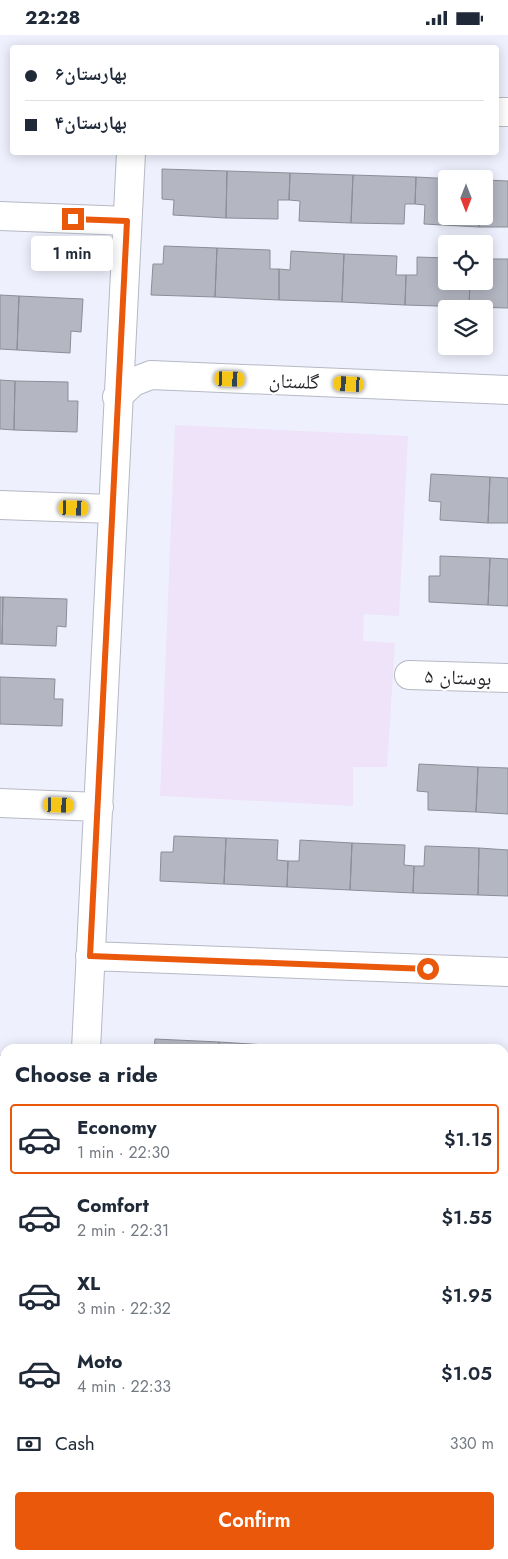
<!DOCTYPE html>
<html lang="en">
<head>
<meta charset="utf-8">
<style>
	:root { --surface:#fff; --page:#f6f6f7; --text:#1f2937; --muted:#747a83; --line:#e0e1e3; --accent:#ea580c }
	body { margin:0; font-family:Jost,"Noto Naskh Arabic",sans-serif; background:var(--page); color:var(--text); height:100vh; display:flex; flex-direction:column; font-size:19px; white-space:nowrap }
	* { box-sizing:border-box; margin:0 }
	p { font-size:16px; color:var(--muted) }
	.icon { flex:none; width:28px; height:28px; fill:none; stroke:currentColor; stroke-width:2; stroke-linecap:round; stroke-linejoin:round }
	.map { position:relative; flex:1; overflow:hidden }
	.details { position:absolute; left:0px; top:1009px; width:509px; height:516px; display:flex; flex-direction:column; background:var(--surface); border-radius:15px 15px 0 0; box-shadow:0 2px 12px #0003 }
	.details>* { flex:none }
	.hud { position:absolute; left:10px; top:10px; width:489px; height:110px; border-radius:5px; box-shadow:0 2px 12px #0003; display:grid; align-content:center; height:110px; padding:0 15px; background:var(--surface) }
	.needle { width:32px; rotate:180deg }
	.fabs { position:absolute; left:438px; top:135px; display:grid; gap:10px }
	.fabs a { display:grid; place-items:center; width:55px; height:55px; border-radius:5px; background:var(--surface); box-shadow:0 2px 12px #0003; font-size:25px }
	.end { position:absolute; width:22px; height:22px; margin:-11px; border:6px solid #ea580c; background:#fff; box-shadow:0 0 0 2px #fff }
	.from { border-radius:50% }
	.bubble { position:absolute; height:35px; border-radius:5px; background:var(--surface); box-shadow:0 2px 12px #0003; font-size:16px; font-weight:600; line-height:35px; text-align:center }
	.car { position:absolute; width:15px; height:30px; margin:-15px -8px; border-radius:6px; box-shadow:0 0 4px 1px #0007; background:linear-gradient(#f5c518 24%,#345 0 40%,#f5c518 0 76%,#345 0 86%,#f5c518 0) }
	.hud b { display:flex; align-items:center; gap:18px; height:48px; font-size:19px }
	.hud b+b { border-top:1px solid var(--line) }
	.hud i { width:12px; height:12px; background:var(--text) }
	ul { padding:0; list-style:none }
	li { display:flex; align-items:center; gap:15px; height:70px; margin:0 10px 8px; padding:0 5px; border:2px solid transparent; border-radius:5px }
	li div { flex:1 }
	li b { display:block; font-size:19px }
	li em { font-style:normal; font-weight:600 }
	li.current { border-color:var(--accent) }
	li>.icon { width:45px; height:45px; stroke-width:1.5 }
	h2 { padding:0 15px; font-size:22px; line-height:60px }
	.pay { display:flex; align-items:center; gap:12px; height:55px; padding:0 15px; font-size:19px }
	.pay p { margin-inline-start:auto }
	.primary-button { display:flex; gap:10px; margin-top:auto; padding:10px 15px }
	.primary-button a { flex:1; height:58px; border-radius:5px; background:var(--accent); color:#fff; font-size:20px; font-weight:600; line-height:58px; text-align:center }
	.status { display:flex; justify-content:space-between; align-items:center; height:35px; padding:0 25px; background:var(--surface); direction:ltr }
	.status svg { height:14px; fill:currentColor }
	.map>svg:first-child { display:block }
</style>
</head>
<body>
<div class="status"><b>22:28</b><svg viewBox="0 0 49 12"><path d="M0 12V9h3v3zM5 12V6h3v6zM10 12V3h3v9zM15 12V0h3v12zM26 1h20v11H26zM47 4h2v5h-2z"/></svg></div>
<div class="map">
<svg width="508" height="1524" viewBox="0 0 508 1524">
	<rect width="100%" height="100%" fill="#eef1fd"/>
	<path fill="#eee3f8" d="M175,390L408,401L399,581L364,579L363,606L395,608L387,732H353V771L160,761Z"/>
	<path fill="#b4b7c2" stroke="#8b8e98" d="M162,134L227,136L226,183L173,180L174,165L162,164Z
		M227,136L290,138L289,165H278V184L226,183Z
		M290,138L353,140L351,188L299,186L300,166L289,165Z
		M353,140L416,142L415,169H405L404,189L351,188Z
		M416,142L454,144H446V181H479V192L424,189L425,170L415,169Z
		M484,145L508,146V192H479V181H484Z
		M164,211L217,213L215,262L151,260L153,229H163Z
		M217,213L270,215V234H279V265L215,262Z
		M291,216L344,219L342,267L279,265V234L290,235Z
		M344,219L397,221L396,240H406L405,270L342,267Z
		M417,222L446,223V246H470L469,272L405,270L406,240H417Z
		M484,224H508V273L469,272L470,246H484Z
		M0,260L19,261L17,315L0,314Z
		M19,261L83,264L81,297L71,296L70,318L17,315Z
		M0,345L15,346L14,395L0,394Z
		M15,346L68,347V366H78L77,397L14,395Z
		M431,439L490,442L488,488L440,485L441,467L429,466Z
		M490,442L508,443V488H488Z
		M440,521L490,523L488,570L429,567V541H440Z
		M490,523L508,524V571L488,570Z
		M0,562H3L2,609H0Z
		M3,562L67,564L66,592L57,591L56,611L2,609Z
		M0,642L55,644L54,664H63L62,691L0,689Z
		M419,729L478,732L476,777L428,775V757L417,756Z
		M478,732L508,733V779L476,777Z
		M174,801L226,803L224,849L160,846L161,817H173Z
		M226,803L278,805L277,825L288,826L287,852L224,849Z
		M300,805L352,808L350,855L287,852L288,826H299Z
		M352,808L405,810L404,830L414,831L413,858L350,855Z
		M425,811L479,813L478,860L413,858L414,831H424Z
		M479,813L508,815V861L478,860Z
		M155,1004L219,1007L218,1014H154Z
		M219,1007L282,1011V1014H218Z
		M282,1011L345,1014H282Z
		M504,1022L508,1023V1069H504Z
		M504,1102H508V1149H504Z
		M504,1302H508V1349H504Z
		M504,1383H507L508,1429H504Z"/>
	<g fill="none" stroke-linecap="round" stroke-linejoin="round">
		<g stroke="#b6b9c4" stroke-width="30">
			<path id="minor" d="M496,77H508
				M0,181L127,186
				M117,362L133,347L151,340L508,355
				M0,470L112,474
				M409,640L508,643
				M0,768L99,772
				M90,921L508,937
				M86,1014L131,118
				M0,1045L5,1034
				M0,1063L5,1080
				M504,1220L508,1221
				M504,1518H508"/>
		</g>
		<use href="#minor" stroke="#fff" stroke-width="28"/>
	</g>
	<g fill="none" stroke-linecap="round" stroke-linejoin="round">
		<path stroke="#ea580c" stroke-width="6" d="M73,184L127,186L90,921L428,934"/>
	</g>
	<g text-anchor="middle" stroke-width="4.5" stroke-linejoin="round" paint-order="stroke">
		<g font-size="20" fill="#26272b" stroke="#fff">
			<text transform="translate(294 346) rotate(2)" y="7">گلستان</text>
			<text transform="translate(458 642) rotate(2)" y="7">بوستان ۵</text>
		</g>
	</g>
</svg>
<div class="fabs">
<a><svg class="needle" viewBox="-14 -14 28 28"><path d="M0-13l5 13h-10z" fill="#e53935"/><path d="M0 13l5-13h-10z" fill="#747a83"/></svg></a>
<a><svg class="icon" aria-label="locate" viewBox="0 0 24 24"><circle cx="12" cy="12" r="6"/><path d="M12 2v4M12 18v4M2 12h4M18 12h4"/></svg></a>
<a><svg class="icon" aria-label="layers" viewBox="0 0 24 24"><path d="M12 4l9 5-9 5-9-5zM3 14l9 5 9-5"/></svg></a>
</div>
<i class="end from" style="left:428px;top:934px"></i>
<i class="end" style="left:73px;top:184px"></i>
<div class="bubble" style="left:31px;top:201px;width:82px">1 min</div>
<i class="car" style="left:230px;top:344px;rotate:92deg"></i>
<i class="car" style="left:349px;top:349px;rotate:273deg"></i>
<i class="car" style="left:74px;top:473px;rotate:92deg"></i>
<i class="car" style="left:59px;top:770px;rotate:92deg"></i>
<div class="hud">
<b><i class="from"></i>بهارستان۶</b>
<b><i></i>بهارستان۴</b>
</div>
<section class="details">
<h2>Choose a ride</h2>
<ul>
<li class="current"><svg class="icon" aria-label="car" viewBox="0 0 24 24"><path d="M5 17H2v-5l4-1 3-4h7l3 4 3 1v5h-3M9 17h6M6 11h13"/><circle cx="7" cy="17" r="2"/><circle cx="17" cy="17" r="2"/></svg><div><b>Economy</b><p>1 min · 22:30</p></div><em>$1.15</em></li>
<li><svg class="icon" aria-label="car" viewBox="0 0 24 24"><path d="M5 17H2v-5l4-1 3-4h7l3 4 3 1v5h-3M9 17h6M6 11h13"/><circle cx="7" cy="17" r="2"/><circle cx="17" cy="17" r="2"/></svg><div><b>Comfort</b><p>2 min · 22:31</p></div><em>$1.55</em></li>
<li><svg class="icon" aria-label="car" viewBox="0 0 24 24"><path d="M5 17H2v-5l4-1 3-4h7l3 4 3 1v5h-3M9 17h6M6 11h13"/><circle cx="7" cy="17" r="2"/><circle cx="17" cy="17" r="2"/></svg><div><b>XL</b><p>3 min · 22:32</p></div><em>$1.95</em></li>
<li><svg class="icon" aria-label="car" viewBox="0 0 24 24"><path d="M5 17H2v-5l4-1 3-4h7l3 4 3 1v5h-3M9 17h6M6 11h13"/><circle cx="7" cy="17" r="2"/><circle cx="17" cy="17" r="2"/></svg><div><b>Moto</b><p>4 min · 22:33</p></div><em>$1.05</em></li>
</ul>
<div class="pay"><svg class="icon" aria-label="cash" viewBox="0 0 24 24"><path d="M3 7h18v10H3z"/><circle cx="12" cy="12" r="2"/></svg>Cash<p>330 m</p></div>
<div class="primary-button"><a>Confirm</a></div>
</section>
</div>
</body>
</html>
